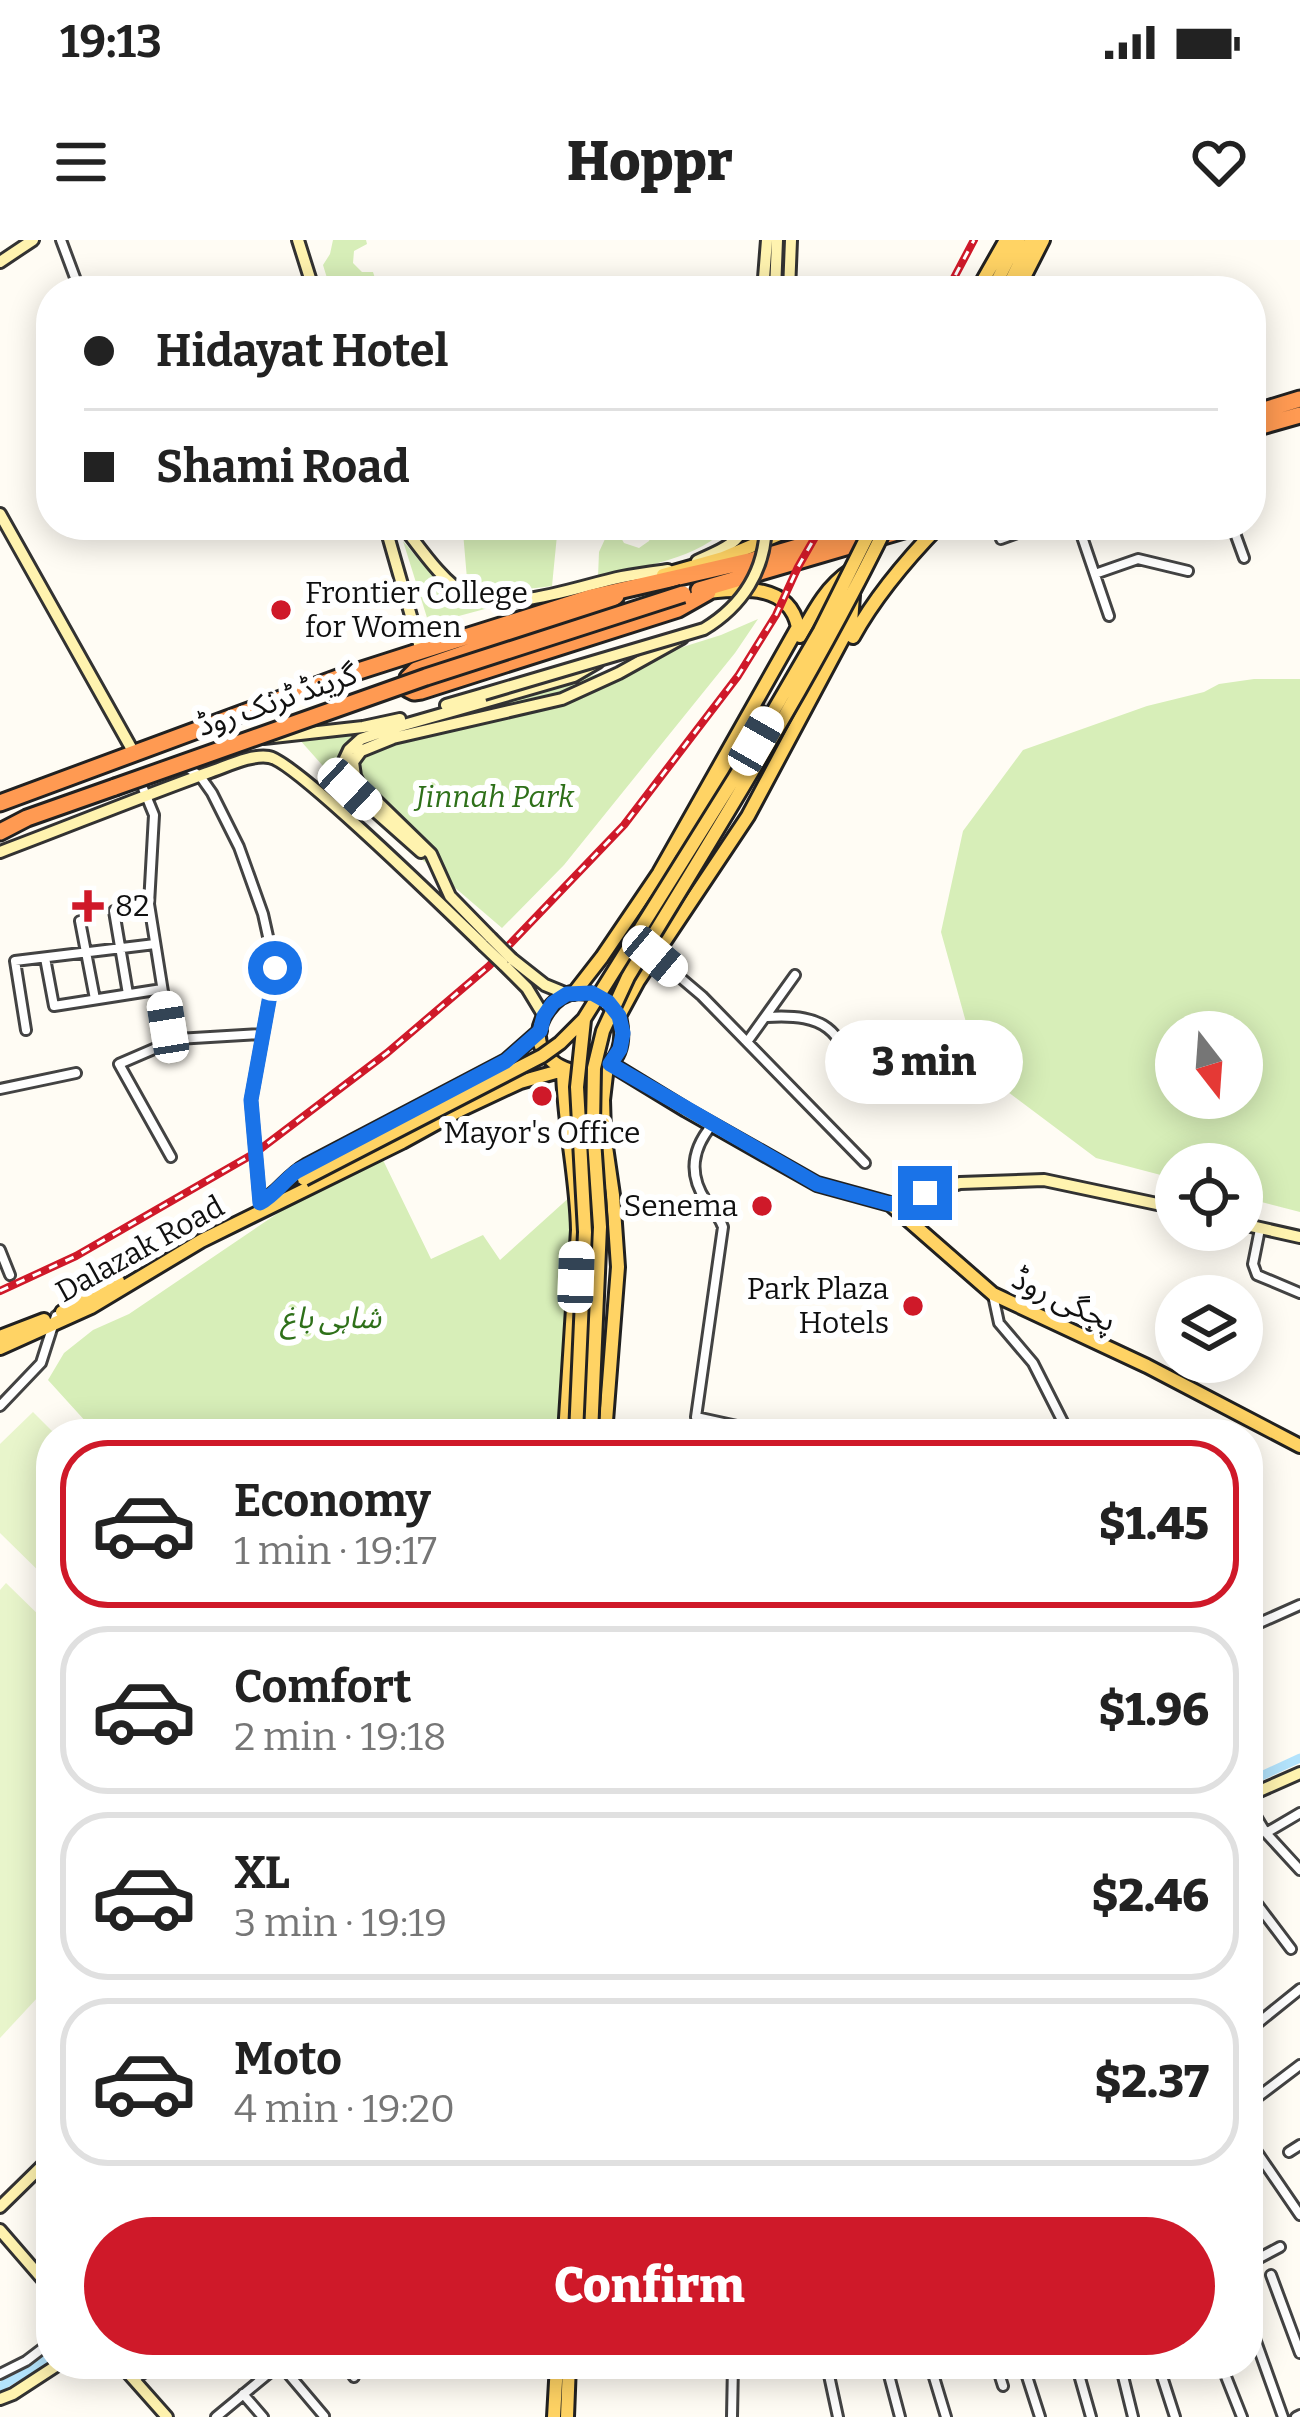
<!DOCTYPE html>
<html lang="en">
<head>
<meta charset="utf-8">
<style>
	:root { --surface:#fff; --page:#f2f2f2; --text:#222; --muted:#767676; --line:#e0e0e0; --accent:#cf1929 }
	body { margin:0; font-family:Bitter,"Noto Sans Arabic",serif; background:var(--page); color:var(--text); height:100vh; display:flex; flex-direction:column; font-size:45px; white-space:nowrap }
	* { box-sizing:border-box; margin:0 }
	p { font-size:39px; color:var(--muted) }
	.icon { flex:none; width:66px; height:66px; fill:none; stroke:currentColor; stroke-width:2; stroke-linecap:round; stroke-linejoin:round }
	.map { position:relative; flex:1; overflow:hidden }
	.sheet { position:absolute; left:36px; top:1179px; width:1227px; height:960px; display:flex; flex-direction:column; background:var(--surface); border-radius:48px; box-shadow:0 6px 30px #0003 }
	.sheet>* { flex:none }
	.banner { position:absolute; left:36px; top:36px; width:1230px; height:264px; border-radius:48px; box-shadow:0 6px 30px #0003; display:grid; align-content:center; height:264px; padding:0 48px; background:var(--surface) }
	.needle { width:78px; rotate:163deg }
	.controls { position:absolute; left:1155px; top:771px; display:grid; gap:24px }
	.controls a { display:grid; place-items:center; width:108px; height:108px; border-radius:50%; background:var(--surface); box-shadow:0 6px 30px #0003; font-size:60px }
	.end { position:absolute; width:54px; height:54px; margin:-27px; border:15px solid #1a73e8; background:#fff; box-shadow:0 0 0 6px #fff }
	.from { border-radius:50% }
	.bubble { position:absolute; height:84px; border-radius:42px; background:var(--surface); box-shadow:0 6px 30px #0003; font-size:39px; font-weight:800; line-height:84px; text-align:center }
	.car { position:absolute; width:36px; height:72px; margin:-36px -18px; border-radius:15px; box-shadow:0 0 9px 3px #0007; background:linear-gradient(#fff 24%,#345 0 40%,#fff 0 76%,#345 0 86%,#fff 0) }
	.banner b { display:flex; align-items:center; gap:42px; height:114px; font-size:45px }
	.banner b+b { border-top:3px solid var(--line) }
	.banner i { width:30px; height:30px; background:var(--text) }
	ul { padding:21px 0 0; list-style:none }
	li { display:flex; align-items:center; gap:36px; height:168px; margin:0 24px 18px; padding:0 24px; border:6px solid var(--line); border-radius:48px }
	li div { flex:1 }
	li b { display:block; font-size:45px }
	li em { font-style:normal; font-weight:800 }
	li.current { border-color:var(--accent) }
	li>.icon { width:108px; height:108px; stroke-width:1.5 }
	.action { display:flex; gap:24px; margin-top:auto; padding:24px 48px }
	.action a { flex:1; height:138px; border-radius:72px; background:var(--accent); color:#fff; font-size:48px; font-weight:800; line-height:138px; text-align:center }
	.status { display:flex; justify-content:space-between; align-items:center; height:84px; padding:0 60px; background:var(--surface); direction:ltr }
	.status svg { height:33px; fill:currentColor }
	header { display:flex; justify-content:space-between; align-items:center; height:156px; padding:0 48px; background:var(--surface); font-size:54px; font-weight:800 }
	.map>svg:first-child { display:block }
</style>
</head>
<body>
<div class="status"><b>19:13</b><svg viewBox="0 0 49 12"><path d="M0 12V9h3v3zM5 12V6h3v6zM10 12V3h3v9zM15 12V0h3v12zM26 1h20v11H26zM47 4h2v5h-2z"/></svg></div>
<header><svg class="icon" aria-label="menu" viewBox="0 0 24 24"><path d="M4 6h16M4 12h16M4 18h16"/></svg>Hoppr<svg class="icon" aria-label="heart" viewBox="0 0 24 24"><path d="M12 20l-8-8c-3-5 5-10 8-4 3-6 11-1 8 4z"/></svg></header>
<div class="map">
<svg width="1300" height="2177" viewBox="0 0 1300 2177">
	<rect width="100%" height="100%" fill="#fffcf4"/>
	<path fill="#d7eeb8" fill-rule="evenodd" d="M333,0H366L367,4L354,11L353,23L362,32H373L379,51H331L323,25L330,14Z
		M408,285H522C533,294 545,285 558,285L552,346C526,350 491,353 467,339L463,292L418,299Z
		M655,285H728C703,319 637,327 598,337L599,312L605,299L620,296L624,303L639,308L649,301Z
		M403,301C422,323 441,350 469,360C478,364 490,364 496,366L429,384Z
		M758,379L735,413L564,625L502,688L355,562L299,499L546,450L721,395Z
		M1254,439H1300V972L1242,957V924H1176V939L1096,918L1004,849L969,793L941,692L963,591L1023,510L1147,466L1204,452L1219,444ZM1176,792H1242V858H1176Z
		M383,920L431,1019L483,995L500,1020L572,955L558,1194H97L48,1140L64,1113L93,1090L129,1074L287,967Z"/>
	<path fill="#e8f5cb" d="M33,1172L55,1194H51V1343L0,1293V1204Z
		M6,1343L51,1387V1743L0,1798V1350Z"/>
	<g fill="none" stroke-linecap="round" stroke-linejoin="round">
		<path stroke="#b3e3fc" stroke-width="9" d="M1248,1542L1300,1518
			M0,2147L51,2116"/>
		<g stroke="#434343" stroke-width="14">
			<path id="street" d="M61,0L80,51
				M1078,285L1109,376
				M1232,285L1244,318
				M1001,299L1039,285
				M1095,334L1138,319L1188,331
				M185,526L200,536L212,553L239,607L263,674L275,728L251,860L260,963
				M140,541L154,575L149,664L171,802
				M114,671L128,754
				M80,681L95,759
				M656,717L702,756L865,923
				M45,718L54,766L162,749
				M767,777C835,773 838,795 864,849
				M26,790L15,721L155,704
				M747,802L795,735
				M0,849L76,833
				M712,885C692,909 688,934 706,961C713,970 719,976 723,987L696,1177L774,1194
				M171,917L119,824L177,799L261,794
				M1260,989L1253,1024L1257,1035L1300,1053
				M0,1010L10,1035
				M993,1055L999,1083L1033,1123L1069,1194
				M0,1166L41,1123L56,1076
				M1248,1388L1300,1365
				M1248,1563L1266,1593L1300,1630
				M1266,1593L1300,1573
				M1248,1652L1291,1709
				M1248,1791L1300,1749
				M1255,1859L1300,1825
				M1248,1899L1300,1975
				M1289,1912L1300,1905
				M1248,2024L1280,2007
				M1271,2035L1300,2113
				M1248,2079L1283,2177
				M280,2124L324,2176
				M346,2124L354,2137
				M886,2124L900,2177
				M930,2124L946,2177
				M996,2124L1003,2146
				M1023,2124L1040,2177
				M1076,2124L1091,2177
				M1120,2124L1133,2177
				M1158,2124L1175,2177
				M1221,2124L1242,2177
				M827,2126L838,2177
				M733,2132L852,2124
				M0,2134L26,2121L51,2102
				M134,2139L158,2124
				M243,2154L263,2177
				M216,2177L280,2124
				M732,2177L733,2124
				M1296,2177L1300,2175"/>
		</g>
		<g stroke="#323232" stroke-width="16">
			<path id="secondary" d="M298,0L314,51
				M0,22L33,0
				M763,51L767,0
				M775,51L777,0
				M789,51L791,0
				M0,274L134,513
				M385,285L421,411
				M402,285C418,305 443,343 466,354C509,374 578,346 622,337C637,334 653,332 668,330
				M697,321C718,311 736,306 746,285
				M446,465L484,454
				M264,498L363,487L400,479
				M0,612C69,586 138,558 207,533C226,527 250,514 269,517C294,520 455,678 483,705
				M421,612L350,549L345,540L342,525L349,510L361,499L390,489L574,436L598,422
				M491,698L450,656L431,614L359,544L355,536L353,522L361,511L393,498L562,459L619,433L682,398
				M512,719L545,745L567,754
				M503,724L527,748L544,776
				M890,964L960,943L1044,940L1176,968
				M1242,984L1300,997
				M1248,1556L1300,1533
				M0,1967L51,1917
				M0,1990L51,2049
				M120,2124L167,2177
				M0,2159L13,2154L59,2124"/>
		</g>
		<g stroke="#212121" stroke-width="18">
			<path id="primary" d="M977,51L1006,0
				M992,51L1018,0
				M1006,51L1031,0
				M1017,51L1043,0
				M663,335L723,318L801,285
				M800,396C814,371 826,347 850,331
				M853,397C876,355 907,319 940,285
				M679,610L714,559L760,472
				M574,753L602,717L659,633L798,387C789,344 744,348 708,352
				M619,776C601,752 569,740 548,770C503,833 640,869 619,776L638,741L748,576L851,383L853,355
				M609,823L686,870L817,944L890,964L993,1054L1147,1126L1300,1206
				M262,962C279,953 288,936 306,926L506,821L540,791
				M62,1072L118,1041
				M0,1097L44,1080
				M0,1108L91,1067L201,1001L402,902L460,870L520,842L563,830C564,884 577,936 578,990L565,1194
				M605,1194L618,1027L613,955L604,893L603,860L607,826
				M554,2177L557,2124
				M567,2177L569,2124"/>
		</g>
		<g stroke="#212121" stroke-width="21">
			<path id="highway" d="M1251,174L1300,159
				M1251,189L1300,175
				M699,350L921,285
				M616,356L601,366L416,430L408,438V449L414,452L421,451L678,369L708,352
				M0,563L340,437L421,411L592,357L753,320L873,285
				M0,592L27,578L115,547"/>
		</g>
		<use href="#street" stroke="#fff" stroke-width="8"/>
		<use href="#secondary" stroke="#fff3af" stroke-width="10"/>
		<use href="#primary" stroke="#ffd364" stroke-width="12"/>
		<use href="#highway" stroke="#ff9a52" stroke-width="15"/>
		<g stroke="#cf1929" stroke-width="8">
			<path id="rail" d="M947,51L974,0
				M0,1051L76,1016L255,913L387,813L489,726L624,585L738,436L776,375L798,327L822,285"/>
		</g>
		<use href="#rail" stroke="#fff" stroke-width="3" stroke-dasharray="9" stroke-linecap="butt"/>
		<g stroke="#323232" stroke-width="16" stroke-linecap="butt">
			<path id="secondary-bridge" d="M484,454L704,389C742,366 765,331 766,285
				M491,698L512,719
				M483,705L503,724"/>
		</g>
		<g stroke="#212121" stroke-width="18" stroke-linecap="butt">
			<path id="primary-bridge" d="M304,939L542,816L560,803L584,779L735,537L820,391L873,285
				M576,1194L585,992L577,847L584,780
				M591,1194L600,987L593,885L594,828L603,791L628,737C718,588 811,441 887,285"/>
		</g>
		<g stroke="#212121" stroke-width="21" stroke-linecap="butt">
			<path id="highway-bridge" d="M115,547L426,437L683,354"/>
		</g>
		<use href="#secondary-bridge" stroke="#fff3af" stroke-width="10"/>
		<use href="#primary-bridge" stroke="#ffd364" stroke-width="12"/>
		<use href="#highway-bridge" stroke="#ff9a52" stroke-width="15"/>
	</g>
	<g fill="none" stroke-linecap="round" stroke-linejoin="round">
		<path stroke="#1a73e8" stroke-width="15" d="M275,728L251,860L260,963C275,955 283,941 297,931L506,821L540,791L544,776L553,763L567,754L592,753L608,762L619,776L623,793L620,809L610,824L817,944L890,964L925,953"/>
	</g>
	<g fill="#cf1929" stroke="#fff" stroke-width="4.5">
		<circle cx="281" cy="370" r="12"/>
		<path d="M82 648h12v12h12v12h-12v12h-12v-12h-12v-12h12z"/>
		<circle cx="542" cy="856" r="12"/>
		<circle cx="762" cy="966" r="12"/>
		<circle cx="913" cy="1066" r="12"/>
	</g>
	<g text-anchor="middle" stroke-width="12" stroke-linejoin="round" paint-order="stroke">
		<g font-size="30" fill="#101010" stroke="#fff" text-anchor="start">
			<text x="305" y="363">Frontier College<tspan x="305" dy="34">for Women</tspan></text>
			<text x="115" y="676">82</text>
			<text x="542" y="903" text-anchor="middle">Mayor's Office</text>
			<text x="738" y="976" text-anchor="end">Senema</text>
			<text x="889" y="1059" text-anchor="end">Park Plaza<tspan x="889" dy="34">Hotels</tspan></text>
		</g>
		<g font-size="30" fill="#101010" stroke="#fff">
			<text transform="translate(277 460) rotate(-19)" y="10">گرینڈ ٹرنک روڈ</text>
			<text transform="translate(140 1009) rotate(-29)" y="10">Dalazak Road</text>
			<text transform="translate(1064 1060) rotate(25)" y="10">پجگی روڈ</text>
		</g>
		<g font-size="30" font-style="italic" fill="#2e7019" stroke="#fff">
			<text x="495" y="567">Jinnah Park</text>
			<text x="331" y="1088">شاہی باغ</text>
		</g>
	</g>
</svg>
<div class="controls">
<a><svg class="needle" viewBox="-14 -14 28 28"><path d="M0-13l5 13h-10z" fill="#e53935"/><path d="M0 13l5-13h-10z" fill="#767676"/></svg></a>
<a><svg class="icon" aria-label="locate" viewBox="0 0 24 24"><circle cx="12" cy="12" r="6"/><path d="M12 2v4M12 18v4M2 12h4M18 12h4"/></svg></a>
<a><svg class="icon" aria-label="layers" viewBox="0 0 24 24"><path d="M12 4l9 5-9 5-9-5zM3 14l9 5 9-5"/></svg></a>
</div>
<i class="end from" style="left:275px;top:728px"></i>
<i class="end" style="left:925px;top:953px"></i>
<div class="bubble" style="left:825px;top:780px;width:198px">3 min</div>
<i class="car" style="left:756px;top:501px;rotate:30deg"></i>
<i class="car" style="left:350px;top:549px;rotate:133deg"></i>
<i class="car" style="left:655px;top:716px;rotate:130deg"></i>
<i class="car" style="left:168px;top:787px;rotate:351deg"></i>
<i class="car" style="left:576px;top:1037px;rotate:2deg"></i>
<div class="banner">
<b><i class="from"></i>Hidayat Hotel</b>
<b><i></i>Shami Road</b>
</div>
<section class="sheet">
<ul>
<li class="current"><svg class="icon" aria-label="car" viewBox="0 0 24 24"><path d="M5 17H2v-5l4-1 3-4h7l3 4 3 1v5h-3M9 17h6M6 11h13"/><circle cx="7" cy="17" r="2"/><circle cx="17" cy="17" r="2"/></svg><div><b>Economy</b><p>1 min · 19:17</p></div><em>$1.45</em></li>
<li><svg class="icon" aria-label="car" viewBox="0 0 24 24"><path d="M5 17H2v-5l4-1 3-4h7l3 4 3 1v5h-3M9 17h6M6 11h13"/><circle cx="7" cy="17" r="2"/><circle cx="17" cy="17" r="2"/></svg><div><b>Comfort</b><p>2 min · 19:18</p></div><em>$1.96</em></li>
<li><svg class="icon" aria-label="car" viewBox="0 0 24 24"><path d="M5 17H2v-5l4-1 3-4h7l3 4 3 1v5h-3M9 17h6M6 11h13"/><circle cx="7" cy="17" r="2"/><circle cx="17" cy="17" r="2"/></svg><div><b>XL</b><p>3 min · 19:19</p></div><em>$2.46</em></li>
<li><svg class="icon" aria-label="car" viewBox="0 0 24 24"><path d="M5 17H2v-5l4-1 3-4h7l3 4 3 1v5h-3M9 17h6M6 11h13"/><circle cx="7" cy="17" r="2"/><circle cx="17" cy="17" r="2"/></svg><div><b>Moto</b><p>4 min · 19:20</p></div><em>$2.37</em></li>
</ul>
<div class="action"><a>Confirm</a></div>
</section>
</div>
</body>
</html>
